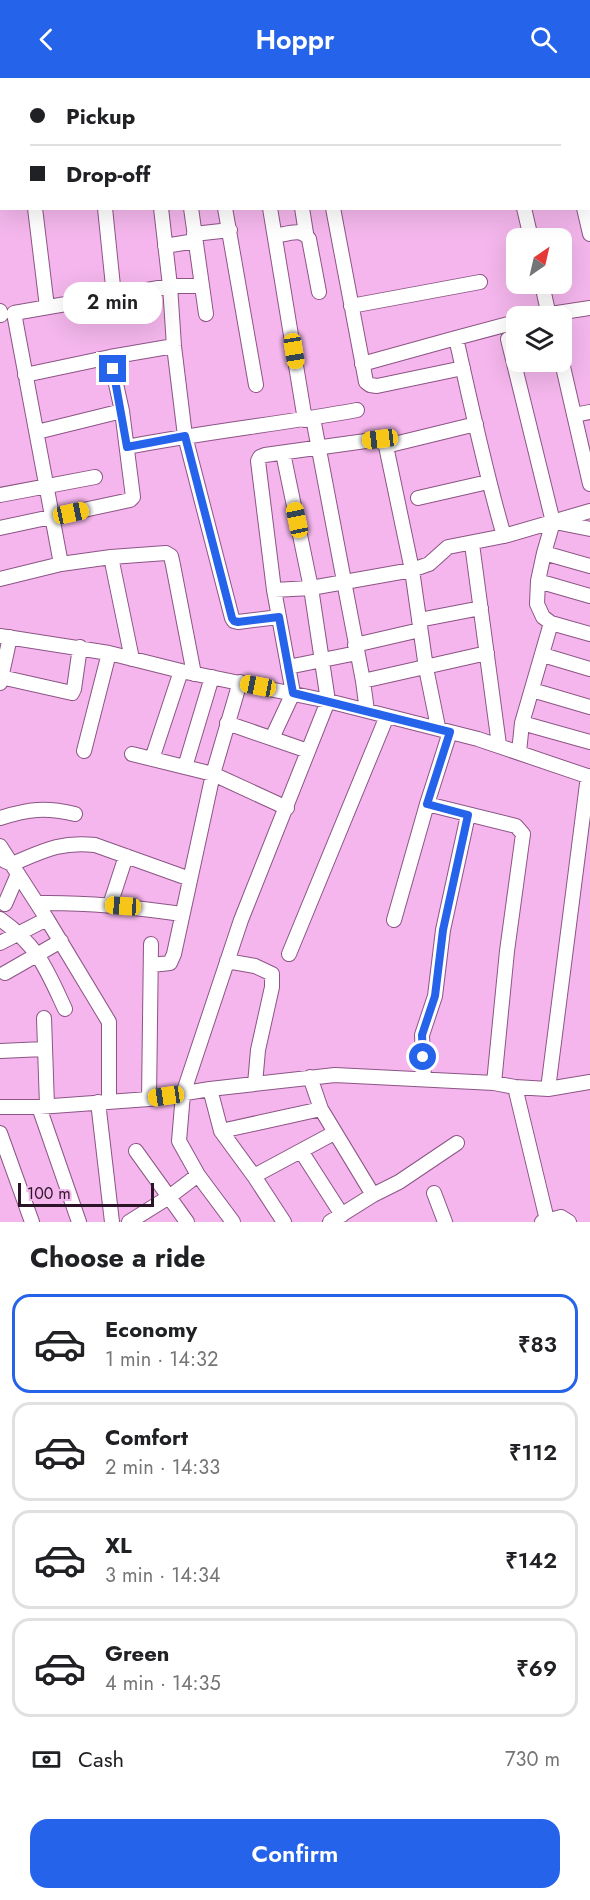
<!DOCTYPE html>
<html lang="en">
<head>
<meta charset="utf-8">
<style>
	:root { --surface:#fff; --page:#f6f6f6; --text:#202124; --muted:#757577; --line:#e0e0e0; --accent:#2563eb }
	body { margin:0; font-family:Jost,sans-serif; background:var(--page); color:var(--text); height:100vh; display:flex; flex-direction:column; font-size:22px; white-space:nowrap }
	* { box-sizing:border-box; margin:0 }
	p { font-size:20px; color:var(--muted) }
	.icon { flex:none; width:33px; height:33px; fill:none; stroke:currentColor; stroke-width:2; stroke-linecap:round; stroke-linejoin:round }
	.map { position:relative; height:1144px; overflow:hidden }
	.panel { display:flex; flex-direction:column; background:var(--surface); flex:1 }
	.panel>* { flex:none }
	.top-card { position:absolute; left:0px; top:0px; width:591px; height:132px; box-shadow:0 6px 24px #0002; display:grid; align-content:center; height:132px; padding:0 30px; background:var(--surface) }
	.needle { width:39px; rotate:34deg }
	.controls { position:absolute; left:506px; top:150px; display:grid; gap:12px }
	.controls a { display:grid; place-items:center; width:66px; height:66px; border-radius:12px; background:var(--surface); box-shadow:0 6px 24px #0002; font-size:30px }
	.scale { position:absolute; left:18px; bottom:15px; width:136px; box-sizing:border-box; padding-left:6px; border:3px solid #2b1428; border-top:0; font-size:16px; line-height:21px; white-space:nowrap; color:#2b1428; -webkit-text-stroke:4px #f4b6ec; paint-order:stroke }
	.end { position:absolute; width:27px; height:27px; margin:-14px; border:8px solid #2563eb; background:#fff; box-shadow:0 0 0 3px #fff }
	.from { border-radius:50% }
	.bubble { position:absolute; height:42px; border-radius:18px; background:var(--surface); box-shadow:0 6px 24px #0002; font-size:20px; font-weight:600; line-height:42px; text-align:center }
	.car { position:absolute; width:18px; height:36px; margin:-18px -9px; border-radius:8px; box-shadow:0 0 4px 2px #0007; background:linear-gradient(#f5c518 24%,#345 0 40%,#f5c518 0 76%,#345 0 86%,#f5c518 0) }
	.top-card b { display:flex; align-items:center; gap:21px; height:57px; font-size:22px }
	.top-card b+b { border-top:2px solid var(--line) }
	.top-card i { width:15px; height:15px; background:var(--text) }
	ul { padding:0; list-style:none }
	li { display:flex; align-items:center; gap:18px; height:99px; margin:0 12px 9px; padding:0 18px; border:3px solid var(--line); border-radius:18px }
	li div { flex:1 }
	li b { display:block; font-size:22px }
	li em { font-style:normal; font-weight:600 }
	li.current { border-color:var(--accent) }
	li>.icon { width:54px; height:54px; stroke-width:1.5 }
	h2 { padding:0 30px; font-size:27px; line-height:72px }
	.pay { display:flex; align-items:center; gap:15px; height:66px; padding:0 30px; font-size:22px }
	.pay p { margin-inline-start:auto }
	.cta { display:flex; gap:12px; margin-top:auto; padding:12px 30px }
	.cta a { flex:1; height:69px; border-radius:18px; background:var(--accent); color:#fff; font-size:24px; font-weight:600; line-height:69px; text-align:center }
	header { display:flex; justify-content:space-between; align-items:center; height:78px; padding:0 30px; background:var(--accent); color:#fff; font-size:27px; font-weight:600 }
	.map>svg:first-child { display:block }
</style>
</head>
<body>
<header><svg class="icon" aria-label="back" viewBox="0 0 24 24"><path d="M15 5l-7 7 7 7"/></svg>Hoppr<svg class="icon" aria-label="search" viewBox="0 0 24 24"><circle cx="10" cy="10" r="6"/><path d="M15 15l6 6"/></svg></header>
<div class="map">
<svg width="590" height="1144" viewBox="0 0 590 1144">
	<rect width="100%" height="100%" fill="#f4b6ec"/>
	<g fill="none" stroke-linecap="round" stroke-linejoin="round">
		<g stroke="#8c5585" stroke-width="16">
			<path id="minor" d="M76,0V2
				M146,0V2
				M247,0V2
				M282,0V2
				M546,0L547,2
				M0,44H2
				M35,130L47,229
				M105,130L114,218
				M161,130L170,208L174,268L185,358L232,540L234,543L238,544L279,539
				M191,130L206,236
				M225,130L256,307
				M270,130L305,342
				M302,130L306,155
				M333,130L366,304L370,307L377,308L463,290
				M524,130L531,160
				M584,130L590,156
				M194,156L230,152
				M275,158C287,156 302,149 309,161L319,214
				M165,168L195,163
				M542,206L549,238
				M351,228L480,204
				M0,233L1,237
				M537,238L590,230
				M508,261L553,444L544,475L538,503L537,526L543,539L551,545L590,556
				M561,280L590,406
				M362,286L456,260
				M25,297L110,279L174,268
				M574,337L590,334
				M313,340L363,603L367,633
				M37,354L122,333
				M386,368L476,346
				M127,369C204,354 281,346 357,332
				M0,417L95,399
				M418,420L488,404
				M555,444L590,451
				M0,450L130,422L133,419L122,333L110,279
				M504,458C485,393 471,326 456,260L516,244
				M472,466L499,667
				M544,475L590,488
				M111,479L132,581
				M61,486L14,235L170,208H202
				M0,501L61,486L111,479L166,475L171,478L173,487L194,596
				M538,503L590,518
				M274,512L311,510L412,492L429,486L448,469L504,458L590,433
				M419,542L481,530
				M0,558L109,575L181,593L328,623L478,661L590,699
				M355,567L420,552
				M543,577L590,591
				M288,589L357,575
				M1,599L72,615L74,611L80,569
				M363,603L487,575
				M0,605L10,559
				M532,612L590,629
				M227,645L308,673
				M522,645L590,664
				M272,660L293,615L274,512L258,383L260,379L265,377L380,361L386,368L412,492L426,590L438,649
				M84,673L109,575
				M519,674L522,645L551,545
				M132,676L213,696L287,730
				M152,681L181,593
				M185,689L212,599
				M427,726L516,748L523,756L507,873L494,1005
				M0,740C29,731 45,729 75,736
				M0,768L47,841L109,944V1023
				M5,783L12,786C43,773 61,763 95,767L190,801
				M37,825C86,824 134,829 182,836
				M5,826L18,796
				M110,827L126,778
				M0,841C38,868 46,890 65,931
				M394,842L427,726L450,654
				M0,865L47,841
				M289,876L387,638
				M227,883L255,888L272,896V909L258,972L255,1006
				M152,887L170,885L174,876L213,696L240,604
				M5,895L61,863
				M44,940L47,1028
				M0,973L44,971
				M310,999L321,1031L373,1117
				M424,1001L422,957L435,918L443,852L468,737
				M515,1009L547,1142
				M210,1011L221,1053L254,1098L284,1144
				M548,1011L588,698
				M149,1021L151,866
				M98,1024L112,1144
				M0,1029H39L149,1021L210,1011L335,997L494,1005L515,1009L548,1011L590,1004
				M39,1029L79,1144
				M221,1053L321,1031
				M0,1055L32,1144
				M136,1073L187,1144
				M301,1073L342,1137
				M254,1098L334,1055
				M434,1115L445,1144
				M129,1144L169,1119L198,1097
				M233,1144L198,1097L179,1063L183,1016L241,842L328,623L311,510L283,375
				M330,1144L373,1117L399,1104L457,1065
				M542,1144L561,1139L569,1144"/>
		</g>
		<use href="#minor" stroke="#fff" stroke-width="14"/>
	</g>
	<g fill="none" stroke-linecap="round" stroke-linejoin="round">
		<path stroke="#2563eb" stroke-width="8" d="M113,291L127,369L185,358L232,540L234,543L238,544L279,539L293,615L450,654L427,726L468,737L443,852L435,918L422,957L423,979"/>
	</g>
</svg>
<div class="controls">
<a><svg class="needle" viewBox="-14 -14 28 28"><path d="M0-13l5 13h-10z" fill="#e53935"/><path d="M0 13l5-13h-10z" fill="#757577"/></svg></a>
<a><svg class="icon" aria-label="layers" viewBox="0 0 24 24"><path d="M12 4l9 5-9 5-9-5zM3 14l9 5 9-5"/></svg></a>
</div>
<div class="scale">100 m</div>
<i class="end from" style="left:423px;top:979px"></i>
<i class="end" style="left:113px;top:291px"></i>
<div class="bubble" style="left:63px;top:204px;width:99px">2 min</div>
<i class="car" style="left:294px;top:273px;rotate:171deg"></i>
<i class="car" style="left:380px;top:361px;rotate:263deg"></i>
<i class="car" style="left:71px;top:435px;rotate:78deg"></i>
<i class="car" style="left:297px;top:442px;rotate:348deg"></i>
<i class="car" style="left:258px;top:608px;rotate:281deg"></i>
<i class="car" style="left:123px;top:828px;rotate:274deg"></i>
<i class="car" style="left:166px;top:1018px;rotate:262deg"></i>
<div class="top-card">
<b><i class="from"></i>Pickup</b>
<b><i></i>Drop-off</b>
</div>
</div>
<section class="panel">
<h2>Choose a ride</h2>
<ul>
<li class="current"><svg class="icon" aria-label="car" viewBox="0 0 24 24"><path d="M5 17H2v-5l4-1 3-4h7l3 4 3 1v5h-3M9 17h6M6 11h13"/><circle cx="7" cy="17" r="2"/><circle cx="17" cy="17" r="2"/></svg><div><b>Economy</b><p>1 min · 14:32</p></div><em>₹83</em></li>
<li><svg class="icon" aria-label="car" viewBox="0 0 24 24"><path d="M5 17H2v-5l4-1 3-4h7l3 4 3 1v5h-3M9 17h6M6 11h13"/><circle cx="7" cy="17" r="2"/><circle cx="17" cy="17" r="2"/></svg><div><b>Comfort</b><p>2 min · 14:33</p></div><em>₹112</em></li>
<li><svg class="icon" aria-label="car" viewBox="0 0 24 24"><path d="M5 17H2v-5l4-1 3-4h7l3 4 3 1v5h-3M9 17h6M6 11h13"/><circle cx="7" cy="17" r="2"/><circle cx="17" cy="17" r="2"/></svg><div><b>XL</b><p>3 min · 14:34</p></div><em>₹142</em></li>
<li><svg class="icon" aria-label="car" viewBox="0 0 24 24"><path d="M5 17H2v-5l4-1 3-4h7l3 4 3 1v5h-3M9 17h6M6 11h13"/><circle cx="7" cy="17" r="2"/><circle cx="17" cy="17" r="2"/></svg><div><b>Green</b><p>4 min · 14:35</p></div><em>₹69</em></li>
</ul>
<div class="pay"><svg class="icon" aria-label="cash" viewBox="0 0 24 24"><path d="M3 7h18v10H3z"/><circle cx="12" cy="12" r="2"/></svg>Cash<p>730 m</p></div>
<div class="cta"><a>Confirm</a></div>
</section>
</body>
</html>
